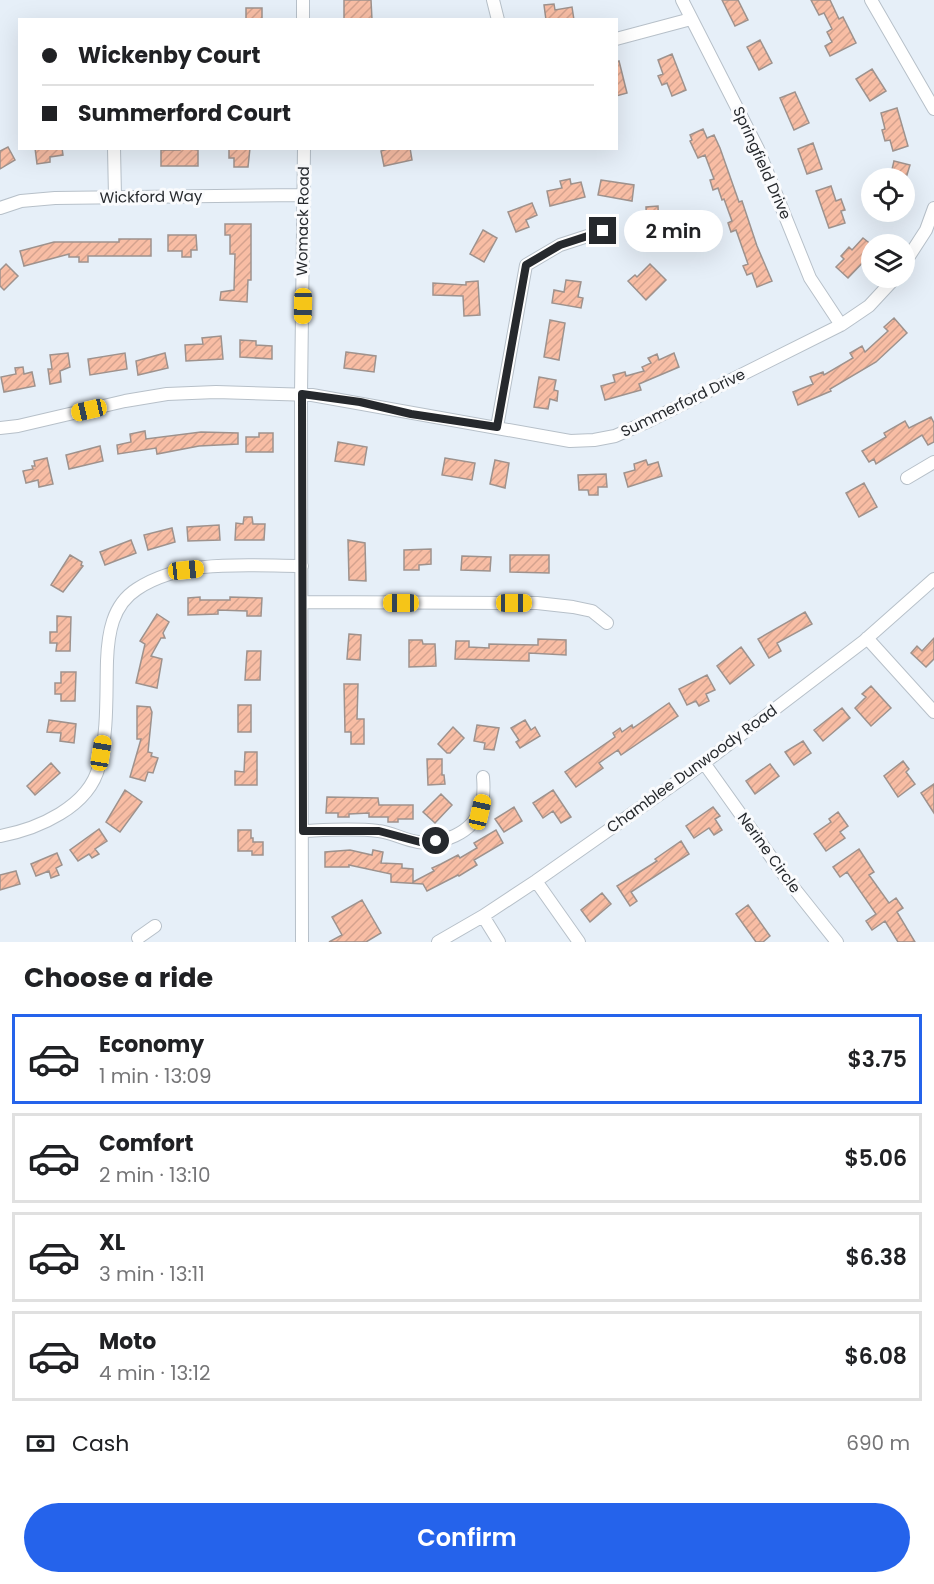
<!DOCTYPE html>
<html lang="en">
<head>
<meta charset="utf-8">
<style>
	:root { --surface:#fff; --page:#f2f2f2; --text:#202124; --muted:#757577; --line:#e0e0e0; --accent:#2563eb }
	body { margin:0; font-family:Poppins,sans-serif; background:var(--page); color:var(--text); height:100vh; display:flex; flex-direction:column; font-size:22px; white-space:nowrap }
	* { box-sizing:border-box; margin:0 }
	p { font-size:20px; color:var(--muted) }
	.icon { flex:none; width:33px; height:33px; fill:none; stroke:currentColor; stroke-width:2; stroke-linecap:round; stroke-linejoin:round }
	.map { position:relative; height:942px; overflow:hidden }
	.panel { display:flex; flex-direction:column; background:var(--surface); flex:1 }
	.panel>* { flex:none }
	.hud { position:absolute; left:18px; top:18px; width:600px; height:132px; border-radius:0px; box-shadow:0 6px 24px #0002; display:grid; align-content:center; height:132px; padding:0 24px; background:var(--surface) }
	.buttons { position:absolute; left:861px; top:168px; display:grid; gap:12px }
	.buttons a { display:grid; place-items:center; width:54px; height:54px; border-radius:50%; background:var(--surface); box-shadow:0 6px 24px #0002; font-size:30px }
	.end { position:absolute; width:27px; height:27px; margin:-14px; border:8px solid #26292d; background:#fff; box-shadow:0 0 0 3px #fff }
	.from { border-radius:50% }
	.bubble { position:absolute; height:42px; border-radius:21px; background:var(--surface); box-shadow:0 6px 24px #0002; font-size:20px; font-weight:600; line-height:42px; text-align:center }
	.car { position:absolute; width:18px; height:36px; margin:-18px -9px; border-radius:8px; box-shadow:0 0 4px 2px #0007; background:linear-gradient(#f5c518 24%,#345 0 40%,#f5c518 0 76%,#345 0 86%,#f5c518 0) }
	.hud b { display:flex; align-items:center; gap:21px; height:57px; font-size:22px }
	.hud b+b { border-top:2px solid var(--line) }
	.hud i { width:15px; height:15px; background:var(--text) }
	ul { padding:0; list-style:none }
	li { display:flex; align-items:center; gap:18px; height:90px; margin:0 12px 9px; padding:0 12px; border:3px solid var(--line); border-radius:0px }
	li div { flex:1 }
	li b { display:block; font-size:22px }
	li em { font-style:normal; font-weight:600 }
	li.on { border-color:var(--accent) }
	li>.icon { width:54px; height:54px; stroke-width:1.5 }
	h2 { padding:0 24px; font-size:27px; line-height:72px }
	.pay { display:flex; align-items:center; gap:15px; height:66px; padding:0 24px; font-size:22px }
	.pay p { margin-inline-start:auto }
	.button { display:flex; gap:12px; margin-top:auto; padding:12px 24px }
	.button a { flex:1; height:69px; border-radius:36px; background:var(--accent); color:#fff; font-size:24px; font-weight:600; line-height:69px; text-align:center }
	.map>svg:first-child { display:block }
</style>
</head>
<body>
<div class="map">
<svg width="934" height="942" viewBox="0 0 934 942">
	<defs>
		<pattern id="building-hatch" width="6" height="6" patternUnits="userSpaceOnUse" patternTransform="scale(1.5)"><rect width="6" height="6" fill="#f8bda4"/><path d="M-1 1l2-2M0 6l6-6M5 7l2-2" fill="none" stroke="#d4a28e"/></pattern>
	</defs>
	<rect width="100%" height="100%" fill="#e6eff8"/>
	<path fill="url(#building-hatch)" stroke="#9e928d" stroke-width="1.5" d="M344,0H371L372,20H344Z
		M722,0H738L748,20L735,26Z
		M811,0H830L839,19L843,17L856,43L830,56L825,46L832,42L827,32L832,29L824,13L819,15Z
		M554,4L555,10L572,7L574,20H546L544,5Z
		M246,8H262V20H246Z
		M760,40L772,63L759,70L747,47Z
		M672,54L686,90L672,96L667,83L662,85L658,76L663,74L658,60Z
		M619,61L627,93L616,96V62Z
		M872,69L886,91L870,101L856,79Z
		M795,92L809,123L794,130L780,98Z
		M897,108L908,146L893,151L890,140L885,141L882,130L885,129L881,113Z
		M703,129L707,138L714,135L720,148L739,202L742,201L757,246L772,281L757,287L752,273L747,275L743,266L748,264L736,230L731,232L728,223L732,221L724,199L722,200L718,188L713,190L710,180L714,179L705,155L698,158L690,141L692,140L690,135Z
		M813,143L822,169L807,174L798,149Z
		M8,147L15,160L0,169V151Z
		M35,148H62L63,155L50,157V162L37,164Z
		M180,148L198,150V166H161V150H180Z
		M229,148H250L248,167H234V158H229Z
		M391,148H410L412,160L384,166L381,151Z
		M894,161L910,165L906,178H890Z
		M570,179L571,184L581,182L585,197L550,206L547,191L562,188L560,181Z
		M601,180L634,185L632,201L598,195Z
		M831,186L836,201L841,199L845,210L841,211L845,223L829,228L816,191Z
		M532,203L537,215L526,220L529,227L516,232L508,212Z
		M658,206L659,234H647L646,207Z
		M225,224H251V280H248L247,302L220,300L221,292L234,290L235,254H230V235H225Z
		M483,230L497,238L484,262L470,254Z
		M168,235H196L197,250H191V257H182V251H168Z
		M863,238L872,245V253L848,278L836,267L844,259L841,256L849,247L852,250Z
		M119,239H151V256H88V262H79V257H69V254L24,266L20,251L54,242H119Z
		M6,264L18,276L4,290L0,286V270Z
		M650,264L666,280L646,300L628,281L635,275L637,277Z
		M566,280L581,282L578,297L583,298L581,308L552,303L554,290L564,292Z
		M478,281L480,315L464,316L463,296L433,295V283L466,285V282Z
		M894,318L907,333L876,362L830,389L831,391L798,405L793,392L813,384L810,377L823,372L824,375L853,358L850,353L862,346L865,352L888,331L884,327Z
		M550,320L565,323L559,360L544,357Z
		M221,336L223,359L186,361L185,345L203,344L202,338Z
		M240,340L256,341V345L272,346V359L240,357Z
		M346,352L376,356L374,372L344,368Z
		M68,353L70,367L60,371L61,382L50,384L48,369H52L50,355Z
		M125,353L127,369L90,375L88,359Z
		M165,353L168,368L138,375L136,361Z
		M674,353L679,367L639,384L641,390L605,400L601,386L615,382L613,375L625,372L626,376L644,371L642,367L651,363L648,358L657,354L659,360Z
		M23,367L24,374L32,372L35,386L4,392L1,377L16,374L15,368Z
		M539,377L556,380L554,390L558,391L557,401L550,399L548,409L534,407Z
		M931,417L934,423V442L928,445L922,435L876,464L874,459L869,462L862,451L886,437L884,433L905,421L909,428Z
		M145,431L146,439L201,432L238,433V444L199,446L157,454L156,448L118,454L117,445L131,442L130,434Z
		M259,433H273V452H246V437H259Z
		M338,442L367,447L364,465L335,461Z
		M100,446L103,461L69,469L66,455Z
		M47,458L53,484L39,487L38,480L26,483L23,471L33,469L32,466H35L34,461Z
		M445,458L475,463L472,480L442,475Z
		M495,460L509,463L505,488L490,484Z
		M646,460L648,465L658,462L662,476L628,487L624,473L635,470L634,464Z
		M606,474L607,487H598V495H589L588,490H579L578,475Z
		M864,483L877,507L859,517L846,493Z
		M244,517H252L253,524H265L264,540H235L236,523L243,524Z
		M219,525L220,540L188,541L187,527Z
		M172,528L175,542L148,550L144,535Z
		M131,540L136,553L105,565L100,552Z
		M348,540L365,543L366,581L349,580Z
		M431,549V564L419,565V570H404V550Z
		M70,555L82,562L81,565L83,566L63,592L51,585Z
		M510,555H549V573L510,572Z
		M462,556L491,557L490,571L461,570Z
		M200,597V600H230V597L262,598L261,616H247V611L218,610V614L188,615V598Z
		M805,612L812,624L777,643L781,651L769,658L758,639Z
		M157,614L169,622L163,633L165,638H161L151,656L162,659L157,688L136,683L145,644L140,641Z
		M57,616L71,617L70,651H56L57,643H50V632H57Z
		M349,634L361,635L360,660L347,659Z
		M934,638V659L926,667L911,653L917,646L922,651Z
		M538,639L566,640V655L529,653V661L455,659L456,641H469V647L489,648V644L538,645Z
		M409,640H422L423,644H435L436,666L409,667Z
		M741,647L754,665L730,684L717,666Z
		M247,651H261L260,680H245Z
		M61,672H76L75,701H61V694H55V683H61Z
		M707,675L715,690L706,694L709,701L699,706L696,701L687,705L679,689Z
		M344,684H358L357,719H364V744H351V732H345Z
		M871,686L891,708L871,726L855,708L866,697L862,694Z
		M669,703L678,716L621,755L618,750L599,763L603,768L576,787L565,772L615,737L613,733L620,728L622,732L632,725L633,728Z
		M238,705H251V732H238Z
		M137,706L150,707L152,712L148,752L152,753L151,756L158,758L153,773L148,772L145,781L130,777L141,739H137Z
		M842,708L850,718L823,741L814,730Z
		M49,720L76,724L74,743L60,741L61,733L47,732Z
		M525,720L531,730L535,727L540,736L520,748L516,742L519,740L511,728Z
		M477,725L499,728L494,750L484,749L485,743L474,741Z
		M453,727L464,738L450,753H447L438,744Z
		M803,741L811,753L794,765L785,752Z
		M245,752H257V785H235V771L244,772Z
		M427,759H442V775H444L445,784L428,785Z
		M903,761L909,769L906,772L915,784L898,797L884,776Z
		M51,763L60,773L35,795L27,786Z
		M770,764L779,776L755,794L746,781Z
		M934,784V813L921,793Z
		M125,790L142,802L120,832L106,822Z
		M553,790L571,817L561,823L553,811L543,818L533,803Z
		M441,794L452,805L435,823L423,812Z
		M327,797L378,798L379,805H413V819H398V822H388V817H369V813L349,814V817H338V813H326Z
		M514,807L522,821L504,832L495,819Z
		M713,807L720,816L715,819L722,830L714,835L709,828L694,838L686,826Z
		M838,812L848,826L840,832L845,838L826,851L814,834L831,822L829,819Z
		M99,829L107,841L95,849L99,854L92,858L89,854L78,861L70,850Z
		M238,830H251V838H253V842H263V855H252V851H238Z
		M496,830L503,843L474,860L477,865L459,876L458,875L427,891L423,884L391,882V874L349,865V867H325V852L350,850L372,855L373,850L383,852L381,863L402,864V868L413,869V882L434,871L432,868L441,864L458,855L460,858L477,848L474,843Z
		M681,841L689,854L631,892L637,901L630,906L617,886L657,861L655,859Z
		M859,849L874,872L869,875L889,903L896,898L903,908L897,912L915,942H898L885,921L872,930L866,921L876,914L847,872L840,877L833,867Z
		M57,853L62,865L56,868L59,875L51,878L49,871L36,876L31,864Z
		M16,871L20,884L0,890V875Z
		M602,893L611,904L590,922L581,910Z
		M362,900L381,933L366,942H329L342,935L332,917Z
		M748,905L770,936L763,942H756L736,914Z"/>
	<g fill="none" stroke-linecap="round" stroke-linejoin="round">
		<g stroke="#b7c0c9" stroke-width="14">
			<path id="minor" d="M303,0V20
				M493,0L498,20
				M682,0L758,149L810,278L841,325
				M871,0L934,109
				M616,39L691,19
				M114,148L115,197
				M0,208L21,201L55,198L304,195
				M904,264L926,230L934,208
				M497,427L526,265L560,245L603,231
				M0,428L18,426L125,401L167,394L216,392L312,395L570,441L594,440L615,436L649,421L841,325L869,306L895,278
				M907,478L934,462
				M302,602L537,603L573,607L592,611L607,623
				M867,638L934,712
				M704,763L786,878L837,942
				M303,831C327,830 353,828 378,831C391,832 404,840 418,842C441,845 473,833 480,809C484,799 484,788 483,777
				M0,836C38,829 89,807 99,766C108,732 106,695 107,661C108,634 112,605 137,589C184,558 249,566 302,566
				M536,881L579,942
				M483,916L499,942
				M138,938L155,926
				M302,942L301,395L304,148
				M438,942L483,916L536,881L704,763L864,641L934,579"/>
		</g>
		<use href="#minor" stroke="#fff" stroke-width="12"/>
	</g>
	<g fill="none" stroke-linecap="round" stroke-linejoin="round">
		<path stroke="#26292d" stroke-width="8" d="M436,841L420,842L379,831H303L302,394L360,402L411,414L497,427L526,265L560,245L603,231"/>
	</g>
	<g text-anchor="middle" stroke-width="6" stroke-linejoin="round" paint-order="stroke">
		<g font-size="15" fill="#26292d" stroke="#fafbfd">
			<text transform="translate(762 163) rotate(66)" y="5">Springfield Drive</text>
			<text transform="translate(151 197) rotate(-1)" y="5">Wickford Way</text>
			<text transform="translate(303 221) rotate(-89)" y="5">Womack Road</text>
			<text transform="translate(683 403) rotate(-26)" y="5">Summerford Drive</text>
			<text transform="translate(692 769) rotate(-36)" y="5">Chamblee Dunwoody Road</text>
			<text transform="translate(769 853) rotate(54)" y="5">Nerine Circle</text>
		</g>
	</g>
</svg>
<div class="buttons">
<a><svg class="icon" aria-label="locate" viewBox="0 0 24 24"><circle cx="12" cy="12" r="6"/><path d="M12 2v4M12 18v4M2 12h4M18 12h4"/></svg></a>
<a><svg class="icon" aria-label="layers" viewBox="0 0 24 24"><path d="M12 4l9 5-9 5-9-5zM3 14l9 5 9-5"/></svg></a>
</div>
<i class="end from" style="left:436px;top:841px"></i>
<i class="end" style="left:603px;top:231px"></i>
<div class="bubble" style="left:624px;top:210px;width:99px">2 min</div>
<i class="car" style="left:303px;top:306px;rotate:181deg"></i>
<i class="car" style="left:89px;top:410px;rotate:257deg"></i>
<i class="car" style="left:186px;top:570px;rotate:84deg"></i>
<i class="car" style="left:401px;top:603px;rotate:270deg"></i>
<i class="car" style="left:514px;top:603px;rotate:90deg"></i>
<i class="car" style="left:101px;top:753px;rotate:9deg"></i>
<i class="car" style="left:480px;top:812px;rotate:13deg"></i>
<div class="hud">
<b><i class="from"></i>Wickenby Court</b>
<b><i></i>Summerford Court</b>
</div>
</div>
<section class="panel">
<h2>Choose a ride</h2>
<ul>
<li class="on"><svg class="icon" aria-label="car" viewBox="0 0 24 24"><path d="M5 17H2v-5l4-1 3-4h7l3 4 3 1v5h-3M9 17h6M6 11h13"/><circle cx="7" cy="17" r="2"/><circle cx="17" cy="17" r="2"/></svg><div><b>Economy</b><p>1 min · 13:09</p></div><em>$3.75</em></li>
<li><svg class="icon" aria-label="car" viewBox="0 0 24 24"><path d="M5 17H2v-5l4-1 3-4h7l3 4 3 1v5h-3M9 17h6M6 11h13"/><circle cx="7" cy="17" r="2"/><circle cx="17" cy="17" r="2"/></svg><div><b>Comfort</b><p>2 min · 13:10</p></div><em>$5.06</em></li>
<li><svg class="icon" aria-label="car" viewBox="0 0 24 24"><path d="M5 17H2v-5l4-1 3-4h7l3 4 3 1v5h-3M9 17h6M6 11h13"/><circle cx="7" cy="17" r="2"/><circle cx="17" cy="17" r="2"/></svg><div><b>XL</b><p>3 min · 13:11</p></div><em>$6.38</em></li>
<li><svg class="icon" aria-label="car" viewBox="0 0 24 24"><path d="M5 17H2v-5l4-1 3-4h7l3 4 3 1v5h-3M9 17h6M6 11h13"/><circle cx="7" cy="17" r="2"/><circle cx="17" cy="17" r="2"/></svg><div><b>Moto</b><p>4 min · 13:12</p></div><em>$6.08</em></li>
</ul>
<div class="pay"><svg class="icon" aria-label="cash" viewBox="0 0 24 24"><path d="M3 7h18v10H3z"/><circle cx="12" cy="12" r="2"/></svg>Cash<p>690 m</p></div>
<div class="button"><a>Confirm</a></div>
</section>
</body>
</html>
